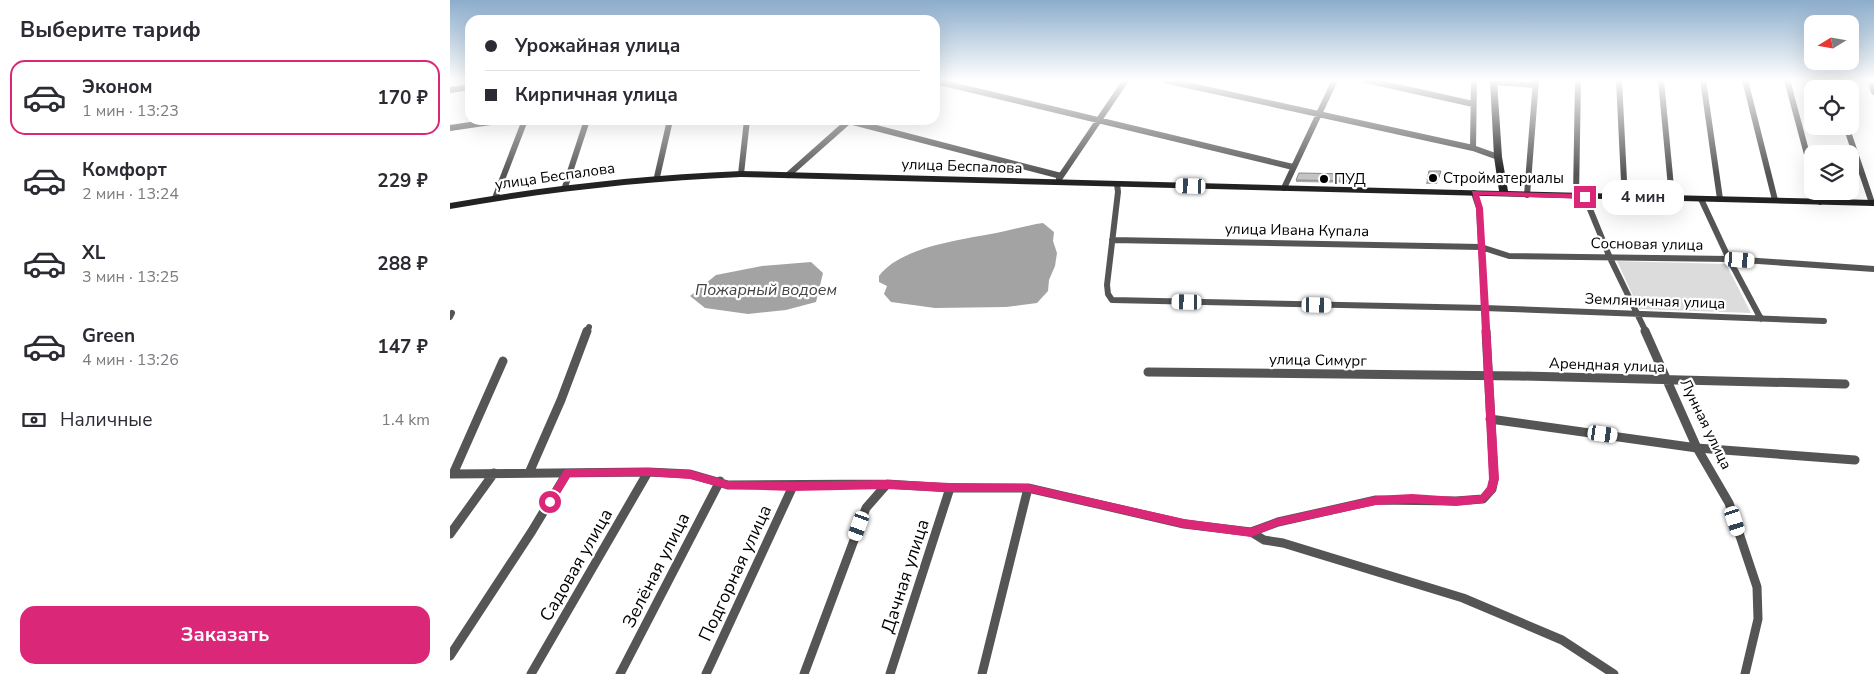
<!DOCTYPE html>
<html lang="ru">
<head>
<meta charset="utf-8">
<style>
	:root { --surface:#fff; --page:#f2f2f3; --text:#2b2b33; --muted:#7c7c81; --line:#e1e1e2; --accent:#db2777 }
	body { margin:0; font-family:"Nunito Sans",sans-serif; background:var(--page); color:var(--text); height:100vh; display:flex; flex-direction:column; font-size:19px; white-space:nowrap }
	* { box-sizing:border-box; margin:0 }
	p { font-size:16px; color:var(--muted) }
	.icon { flex:none; width:28px; height:28px; fill:none; stroke:currentColor; stroke-width:2; stroke-linecap:round; stroke-linejoin:round }
	.map { position:relative; flex:1; overflow:hidden }
	.panel { display:flex; flex-direction:column; background:var(--surface); width:450px }
	.panel>* { flex:none }
	.hud { position:absolute; left:15px; top:15px; width:475px; height:110px; border-radius:15px; box-shadow:0 5px 20px #0002; display:grid; align-content:center; height:110px; padding:0 20px; background:var(--surface) }
	.needle { width:32px; rotate:259deg }
	.controls { position:absolute; left:1354px; top:15px; display:grid; gap:10px }
	.controls a { display:grid; place-items:center; width:55px; height:55px; border-radius:10px; background:var(--surface); box-shadow:0 5px 20px #0002; font-size:25px }
	.end { position:absolute; width:22px; height:22px; margin:-11px; border:6px solid #db2777; background:#fff; box-shadow:0 0 0 2px #fff }
	.from { border-radius:50% }
	.bubble { position:absolute; height:35px; border-radius:15px; background:var(--surface); box-shadow:0 5px 20px #0002; font-size:16px; font-weight:700; line-height:35px; text-align:center }
	.car { position:absolute; width:15px; height:30px; margin:-15px -8px; border-radius:6px; box-shadow:0 0 4px 1px #0007; background:linear-gradient(#fff 24%,#345 0 40%,#fff 0 76%,#345 0 86%,#fff 0) }
	.hud b { display:flex; align-items:center; gap:18px; height:48px; font-size:19px }
	.hud b+b { border-top:1px solid var(--line) }
	.hud i { width:12px; height:12px; background:var(--text) }
	ul { padding:0; list-style:none }
	li { display:flex; align-items:center; gap:15px; height:75px; margin:0 10px 8px; padding:0 10px; border:2px solid transparent; border-radius:15px }
	li div { flex:1 }
	li b { display:block; font-size:19px }
	li em { font-style:normal; font-weight:700 }
	li.on { border-color:var(--accent) }
	li>.icon { width:45px; height:45px; stroke-width:1.5 }
	h2 { padding:0 20px; font-size:22px; line-height:60px }
	.pay { display:flex; align-items:center; gap:12px; height:55px; padding:0 20px; font-size:19px }
	.pay p { margin-inline-start:auto }
	.primary-button { display:flex; gap:10px; margin-top:auto; padding:10px 20px }
	.primary-button a { flex:1; height:58px; border-radius:15px; background:var(--accent); color:#fff; font-size:20px; font-weight:700; line-height:58px; text-align:center }
	main { display:flex; flex:1; min-height:0 }
	.map>svg:first-child { display:block }
</style>
</head>
<body>
<main>
<section class="panel">
<h2>Выберите тариф</h2>
<ul>
<li class="on"><svg class="icon" aria-label="car" viewBox="0 0 24 24"><path d="M5 17H2v-5l4-1 3-4h7l3 4 3 1v5h-3M9 17h6M6 11h13"/><circle cx="7" cy="17" r="2"/><circle cx="17" cy="17" r="2"/></svg><div><b>Эконом</b><p>1 мин · 13:23</p></div><em>170 ₽</em></li>
<li><svg class="icon" aria-label="car" viewBox="0 0 24 24"><path d="M5 17H2v-5l4-1 3-4h7l3 4 3 1v5h-3M9 17h6M6 11h13"/><circle cx="7" cy="17" r="2"/><circle cx="17" cy="17" r="2"/></svg><div><b>Комфорт</b><p>2 мин · 13:24</p></div><em>229 ₽</em></li>
<li><svg class="icon" aria-label="car" viewBox="0 0 24 24"><path d="M5 17H2v-5l4-1 3-4h7l3 4 3 1v5h-3M9 17h6M6 11h13"/><circle cx="7" cy="17" r="2"/><circle cx="17" cy="17" r="2"/></svg><div><b>XL</b><p>3 мин · 13:25</p></div><em>288 ₽</em></li>
<li><svg class="icon" aria-label="car" viewBox="0 0 24 24"><path d="M5 17H2v-5l4-1 3-4h7l3 4 3 1v5h-3M9 17h6M6 11h13"/><circle cx="7" cy="17" r="2"/><circle cx="17" cy="17" r="2"/></svg><div><b>Green</b><p>4 мин · 13:26</p></div><em>147 ₽</em></li>
</ul>
<div class="pay"><svg class="icon" aria-label="cash" viewBox="0 0 24 24"><path d="M3 7h18v10H3z"/><circle cx="12" cy="12" r="2"/></svg>Наличные<p>1.4 km</p></div>
<div class="primary-button"><a>Заказать</a></div>
</section>
<div class="map">
<svg width="1424" height="674" viewBox="0 0 1424 674">
	<rect width="100%" height="100%" fill="#fff"/>
	<path fill="#dcdcdc" d="M1167,261L1276,264L1301,313L1189,309Z"/>
	<path fill="#a3a3a3" d="M593,223L604,232L603,241L607,253L605,266L599,280L598,291L587,303L556,307L485,308L441,302L434,294L437,286L429,282V276C451,246 516,239 551,232C565,229 579,225 593,223Z
		M361,262L373,273L366,302L336,310L298,314L255,308L240,296L266,275L312,266Z"/>
	<g fill="none" stroke-linecap="round" stroke-linejoin="round">
		<path stroke="#555" stroke-width="6" d="M714,80L1023,148L1048,157
			M916,80L1023,104
			M1169,80L1174,181L1179,198
			M1211,80L1222,198
			M1253,80L1270,199
			M1295,80L1325,200
			M1337,80L1362,173
			M1381,80L1384,89
			M485,81L843,167
			M1043,82L1086,85
			M1422,86L1424,92
			M0,90L20,87
			M399,121L611,176
			M1396,126L1422,203
			M0,128L54,120
			M1023,148L1024,80
			M291,174L297,120
			M338,175L400,120
			M207,177L220,120
			M609,179L676,80
			M667,184L668,192L657,285L658,294L662,300L1034,308L1374,321
			M115,187L137,120
			M834,188L885,80
			M1368,191L1370,202
			M1024,193L1029,208L1036,332
			M1077,195L1086,80
			M1126,196L1128,80
			M1135,197L1160,258L1196,332
			M45,198L75,120
			M1251,199L1279,259L1311,319
			M662,240L1031,247L1059,256L1279,259L1424,269
			M0,317L2,313
			M137,332L139,327"/>
		<path stroke="#555" stroke-width="9" d="M1195,331L1247,448L1279,503L1307,587L1308,619L1295,674
			M698,372L1070,376L1395,384
			M1040,419L1247,448L1405,460
			M79,473L111,400L137,331
			M0,474L198,472L240,474L278,485L437,484L500,488H578L734,524L801,532L828,522L926,500L1006,501L1033,499L1042,489L1044,479L1036,331
			M3,474L53,361
			M801,532L814,540L833,543L1013,598L1112,640L1164,674
			M0,534L44,473
			M0,656L82,531L117,473
			M81,674L198,472
			M170,674L270,481
			M256,674L343,486
			M354,674L416,508L437,484
			M440,674L500,488
			M532,674L578,488"/>
		<path fill="#222" fill-rule="evenodd" d="M1040,80H1047L1052,157L1058,191L1424,200V206L291,177C193,181 97,192 0,209V203C97,186 193,175 291,171L1049,191L1044,157Z"/>
	</g>
	<path fill="#a9a9a9" d="M979,171H991L987,184H976Z
		M846,180L903,181L902,183L846,182Z"/>
	<path fill="#c4c4c4" stroke="#898989" d="M979,171H991L988,180H977Z
		M849,173L902,174L903,181L846,180Z"/>
	<linearGradient id="sky" x2="0" y2="1"><stop stop-color="#8cadcc"/><stop offset="0.46" stop-color="#fff"/><stop offset="1" stop-color="#fff" stop-opacity="0"/></linearGradient>
	<rect width="1424" height="174" fill="url(#sky)"/>
	<path fill="#db2777" d="M1022,191L1135,194L1138,197L1135,199L1029,195L1033,208L1049,479L1045,492L1033,503L1006,506L962,503L926,505L828,526L801,537L734,528L578,492H500L437,489L343,491L278,489L240,479L198,476L120,477L103,505H97L95,502L114,470L117,469L198,468L240,470L278,481L343,482L437,480L500,483L578,484L734,519L801,528L828,518L926,496L962,494L1006,497L1031,495L1037,487L1039,479L1026,208Z"/>
	<g fill="#000" stroke="#fff" stroke-width="2">
		<circle cx="983" cy="178" r="5"/>
		<circle cx="874" cy="179" r="5"/>
	</g>
	<g text-anchor="middle" stroke-width="4.5" stroke-linejoin="round" paint-order="stroke">
		<g font-size="15" fill="#000" stroke="#fff">
			<text transform="translate(512 166) rotate(2)" y="5">улица Беспалова</text>
			<text transform="translate(105 176) rotate(-8)" y="5">улица Беспалова</text>
			<text transform="translate(847 230) rotate(1)" y="5">улица Ивана Купала</text>
			<text transform="translate(1197 244) rotate(1)" y="5">Сосновая улица</text>
			<text transform="translate(1205 301) rotate(2)" y="5">Земляничная улица</text>
			<text transform="translate(868 360) rotate(1)" y="5">улица Симург</text>
			<text transform="translate(1157 365) rotate(2)" y="5">Арендная улица</text>
			<text transform="translate(1256 424) rotate(64)" y="5">Лунная улица</text>
		</g>
		<g font-size="15" fill="#000" stroke="#fff" text-anchor="start">
			<text x="993" y="183">Стройматериалы</text>
			<text x="884" y="184">ПУД</text>
		</g>
		<g font-size="16" font-style="italic" fill="#444" stroke="#fff">
			<text x="316" y="295">Пожарный водоем</text>
		</g>
		<g font-size="18" fill="#000" stroke="#fff">
			<text transform="translate(126 565) rotate(-60)" y="6">Садовая улица</text>
			<text transform="translate(206 570) rotate(-63)" y="6">Зелёная улица</text>
			<text transform="translate(285 573) rotate(-65)" y="6">Подгорная улица</text>
			<text transform="translate(455 576) rotate(-72)" y="6">Дачная улица</text>
		</g>
	</g>
</svg>
<div class="controls">
<a><svg class="needle" viewBox="-14 -14 28 28"><path d="M0-13l5 13h-10z" fill="#e53935"/><path d="M0 13l5-13h-10z" fill="#7c7c81"/></svg></a>
<a><svg class="icon" aria-label="locate" viewBox="0 0 24 24"><circle cx="12" cy="12" r="6"/><path d="M12 2v4M12 18v4M2 12h4M18 12h4"/></svg></a>
<a><svg class="icon" aria-label="layers" viewBox="0 0 24 24"><path d="M12 4l9 5-9 5-9-5zM3 14l9 5 9-5"/></svg></a>
</div>
<i class="end from" style="left:100px;top:502px"></i>
<i class="end" style="left:1135px;top:197px"></i>
<div class="bubble" style="left:1152px;top:180px;width:82px">4 мин</div>
<i class="car" style="left:741px;top:186px;rotate:272deg"></i>
<i class="car" style="left:1290px;top:260px;rotate:94deg"></i>
<i class="car" style="left:737px;top:302px;rotate:271deg"></i>
<i class="car" style="left:867px;top:305px;rotate:91deg"></i>
<i class="car" style="left:1153px;top:434px;rotate:98deg"></i>
<i class="car" style="left:1285px;top:521px;rotate:162deg"></i>
<i class="car" style="left:409px;top:526px;rotate:200deg"></i>
<div class="hud">
<b><i class="from"></i>Урожайная улица</b>
<b><i></i>Кирпичная улица</b>
</div>
</div>
</main>
</body>
</html>
